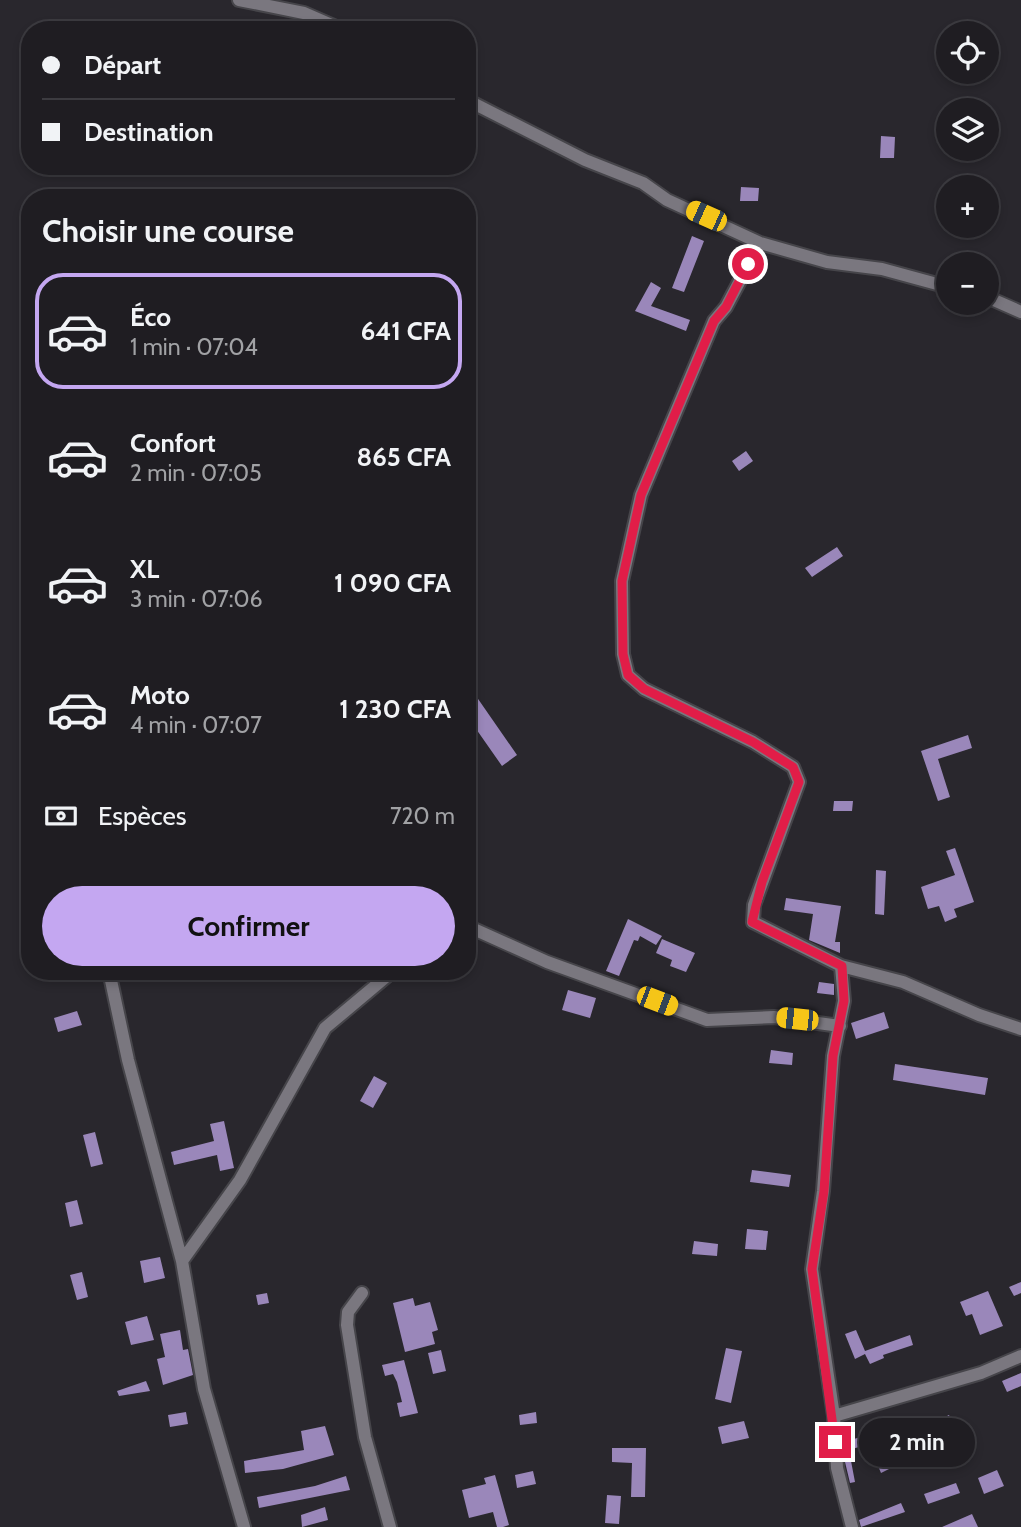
<!DOCTYPE html>
<html lang="fr">
<head>
<meta charset="utf-8">
<style>
	:root { --surface:#1f1d22; --page:#27262a; --text:#f1f3f6; --muted:#a1a2a5; --line:#3c3b40; --accent:#c4a7f1 }
	body { margin:0; font-family:Cabin,sans-serif; background:var(--page); color:var(--text); height:100vh; display:flex; flex-direction:column; font-size:26px; white-space:nowrap }
	* { box-sizing:border-box; margin:0 }
	p { font-size:23px; color:var(--muted) }
	.icon { flex:none; width:38px; height:38px; fill:none; stroke:currentColor; stroke-width:2; stroke-linecap:round; stroke-linejoin:round }
	.map { position:relative; flex:1; overflow:hidden }
	.details { position:absolute; left:21px; top:189px; width:455px; height:791px; display:flex; flex-direction:column; background:var(--surface); border-radius:28px; box-shadow:0 4px 10px #0003,0 0 0 2px var(--line) }
	.details>* { flex:none }
	.top-card { position:absolute; left:21px; top:21px; width:455px; height:154px; border-radius:28px; box-shadow:0 4px 10px #0003,0 0 0 2px var(--line); display:grid; align-content:center; height:154px; padding:0 21px; background:var(--surface) }
	.tools { position:absolute; left:936px; top:21px; display:grid; gap:14px }
	.tools a { display:grid; place-items:center; width:63px; height:63px; border-radius:50%; background:var(--surface); box-shadow:0 4px 10px #0003,0 0 0 2px var(--line); font-size:35px }
	.end { position:absolute; width:32px; height:32px; margin:-16px; border:9px solid #e11d48; background:#fff; box-shadow:0 0 0 4px #fff }
	.from { border-radius:50% }
	.bubble { position:absolute; height:49px; border-radius:24px; background:var(--surface); box-shadow:0 4px 10px #0003,0 0 0 2px var(--line); font-size:23px; font-weight:800; line-height:49px; text-align:center }
	.car { position:absolute; width:21px; height:42px; margin:-21px -10px; border-radius:9px; box-shadow:0 0 5px 2px #0007; background:linear-gradient(#f5c518 24%,#345 0 40%,#f5c518 0 76%,#345 0 86%,#f5c518 0) }
	.top-card b { display:flex; align-items:center; gap:24px; height:66px; font-size:26px }
	.top-card b+b { border-top:2px solid var(--line) }
	.top-card i { width:18px; height:18px; background:var(--text) }
	ul { padding:0; list-style:none }
	li { display:flex; align-items:center; gap:21px; height:116px; margin:0 14px 10px; padding:0 7px; border:4px solid transparent; border-radius:28px }
	li div { flex:1 }
	li b { display:block; font-size:26px }
	li em { font-style:normal; font-weight:800 }
	li.selected { border-color:var(--accent) }
	li>.icon { width:63px; height:63px; stroke-width:1.5 }
	h2 { padding:0 21px; font-size:32px; line-height:84px }
	.pay { display:flex; align-items:center; gap:18px; height:77px; padding:0 21px; font-size:26px }
	.pay p { margin-inline-start:auto }
	.cta { display:flex; gap:14px; margin-top:auto; padding:14px 21px }
	.cta a { flex:1; height:80px; border-radius:42px; background:var(--accent); color:#111; font-size:28px; font-weight:800; line-height:80px; text-align:center }
	.map>svg:first-child { display:block }
</style>
</head>
<body>
<div class="map">
<svg width="1021" height="1527" viewBox="0 0 1021 1527">
	<rect width="100%" height="100%" fill="#29272d"/>
	<path fill="#9a87ba" d="M881,136L895,137L894,158H880Z
		M741,187L759,188L758,201H740Z
		M692,236L704,241L684,292L672,288Z
		M651,282L661,288L651,306L690,320L686,331L635,311Z
		M746,451L753,461L739,471L732,461Z
		M837,547L843,556L812,577L805,568Z
		M467,683L517,755L502,766L467,716Z
		M968,735L972,748L938,759L950,797L938,801L921,751Z
		M834,801H853L852,811H833Z
		M955,848L974,902L954,909L957,917L945,922L939,906L928,909L921,887L955,875L946,851Z
		M876,870L886,871L884,915L875,914Z
		M786,898L841,906L835,942H840V953L809,940L813,914L784,910Z
		M628,919L662,936L656,945L640,936L638,941L634,940L619,976L606,971Z
		M662,939L695,953L686,972L670,966L672,960L656,953Z
		M819,982L834,984V995L817,993Z
		M568,990L596,998L590,1018L562,1010Z
		M77,1011L82,1025L58,1032L54,1018Z
		M884,1012L889,1028L856,1039L851,1023Z
		M771,1050L793,1053L792,1065L769,1063Z
		M895,1064L988,1078L985,1095L893,1080Z
		M374,1076L387,1083L373,1108L360,1101Z
		M224,1121L234,1168L220,1171L217,1155L174,1165L171,1152L214,1141L210,1124Z
		M95,1132L103,1164L91,1167L83,1135Z
		M752,1170L791,1175L789,1187L750,1182Z
		M77,1200L83,1224L70,1227L65,1203Z
		M747,1229L768,1231L766,1250L745,1249Z
		M694,1241L718,1244L717,1256L692,1254Z
		M160,1257L165,1278L144,1283L140,1261Z
		M82,1272L88,1297L77,1300L70,1275Z
		M1021,1282V1293L1014,1296L1009,1287Z
		M988,1291L1003,1326L980,1335L972,1314L966,1316L960,1302Z
		M267,1293L269,1303L258,1305L256,1295Z
		M413,1298L415,1306L430,1302L438,1330L432,1332L435,1344L405,1352L393,1303Z
		M147,1316L154,1340L131,1345L125,1322Z
		M180,1330L183,1350L188,1349L193,1375L163,1385L157,1359L165,1357L160,1334Z
		M856,1330L865,1351L910,1335L913,1345L883,1355L884,1358L870,1364L865,1354L855,1359L845,1334Z
		M726,1348L742,1351L731,1403L715,1399Z
		M441,1350L446,1371L433,1374L428,1353Z
		M404,1360L418,1413L400,1417L397,1403L402,1402L397,1382L393,1374L385,1376L382,1365Z
		M1021,1373V1386L1007,1392L1002,1381Z
		M146,1381L150,1391L119,1396L117,1391Z
		M186,1412L188,1424L170,1427L168,1415Z
		M536,1412L537,1423L520,1425L519,1415Z
		M949,1415L961,1446L949,1451L937,1421Z
		M744,1421L749,1438L722,1444L718,1427Z
		M325,1426L334,1455L283,1469L245,1473L244,1461L304,1450L301,1431Z
		M877,1432L880,1441L845,1451L844,1442Z
		M612,1448H646L645,1497H631L632,1463L612,1462Z
		M886,1456L891,1468L881,1473L876,1461Z
		M851,1461L855,1482L850,1483L845,1462Z
		M997,1470L1004,1486L984,1494L978,1478Z
		M533,1471L536,1484L517,1488L515,1475Z
		M495,1475L509,1525L503,1527H497L493,1512L469,1518L462,1490L486,1484L484,1478Z
		M346,1476L350,1490L259,1508L257,1497L315,1486Z
		M956,1483L960,1493L928,1504L924,1494Z
		M607,1495L621,1496L619,1524L605,1523Z
		M901,1503L905,1512L861,1527L859,1520Z
		M325,1507L328,1520L302,1527L301,1515Z
		M972,1514L978,1527H942Z"/>
	<g fill="none" stroke-linecap="round" stroke-linejoin="round">
		<g stroke="#46454a" stroke-width="16">
			<path id="street" d="M239,0L304,13L343,30
				M467,100L585,160L643,183L667,200L760,243
				M948,287L882,269L827,262L760,243L726,307L714,321L641,495L622,581L623,654L628,675L644,689L753,742L793,767L799,782L754,905L753,922L841,966L903,982L979,1015L1021,1029
				M987,297L1021,312
				M467,926L547,962L707,1020L774,1017L840,1026
				M841,966L844,1001L833,1056L823,1191L812,1269L834,1416L837,1468L852,1527
				M109,971L128,1060L182,1261L204,1389L244,1527
				M182,1261L240,1180L325,1028L393,971
				M362,1293L348,1312L347,1325L365,1437L390,1527
				M834,1416L981,1373L1021,1356"/>
		</g>
		<use href="#street" stroke="#7a777f" stroke-width="12"/>
	</g>
	<g fill="none" stroke-linecap="round" stroke-linejoin="round">
		<path stroke="#e11d48" stroke-width="9" d="M748,264L726,307L714,321L641,495L622,581L623,654L628,675L644,689L753,742L793,767L799,782L762,882L752,922L842,966L844,1001L833,1056L824,1191L812,1269L835,1442"/>
	</g>
</svg>
<div class="tools">
<a><svg class="icon" aria-label="locate" viewBox="0 0 24 24"><circle cx="12" cy="12" r="6"/><path d="M12 2v4M12 18v4M2 12h4M18 12h4"/></svg></a>
<a><svg class="icon" aria-label="layers" viewBox="0 0 24 24"><path d="M12 4l9 5-9 5-9-5zM3 14l9 5 9-5"/></svg></a>
<a>+</a>
<a>−</a>
</div>
<i class="end from" style="left:748px;top:264px"></i>
<i class="end" style="left:835px;top:1442px"></i>
<div class="bubble" style="left:859px;top:1418px;width:116px">2 min</div>
<i class="car" style="left:706px;top:216px;rotate:294deg"></i>
<i class="car" style="left:657px;top:1001px;rotate:111deg"></i>
<i class="car" style="left:797px;top:1019px;rotate:276deg"></i>
<div class="top-card">
<b><i class="from"></i>Départ</b>
<b><i></i>Destination</b>
</div>
<section class="details">
<h2>Choisir une course</h2>
<ul>
<li class="selected"><svg class="icon" aria-label="car" viewBox="0 0 24 24"><path d="M5 17H2v-5l4-1 3-4h7l3 4 3 1v5h-3M9 17h6M6 11h13"/><circle cx="7" cy="17" r="2"/><circle cx="17" cy="17" r="2"/></svg><div><b>Éco</b><p>1 min · 07:04</p></div><em>641 CFA</em></li>
<li><svg class="icon" aria-label="car" viewBox="0 0 24 24"><path d="M5 17H2v-5l4-1 3-4h7l3 4 3 1v5h-3M9 17h6M6 11h13"/><circle cx="7" cy="17" r="2"/><circle cx="17" cy="17" r="2"/></svg><div><b>Confort</b><p>2 min · 07:05</p></div><em>865 CFA</em></li>
<li><svg class="icon" aria-label="car" viewBox="0 0 24 24"><path d="M5 17H2v-5l4-1 3-4h7l3 4 3 1v5h-3M9 17h6M6 11h13"/><circle cx="7" cy="17" r="2"/><circle cx="17" cy="17" r="2"/></svg><div><b>XL</b><p>3 min · 07:06</p></div><em>1 090 CFA</em></li>
<li><svg class="icon" aria-label="car" viewBox="0 0 24 24"><path d="M5 17H2v-5l4-1 3-4h7l3 4 3 1v5h-3M9 17h6M6 11h13"/><circle cx="7" cy="17" r="2"/><circle cx="17" cy="17" r="2"/></svg><div><b>Moto</b><p>4 min · 07:07</p></div><em>1 230 CFA</em></li>
</ul>
<div class="pay"><svg class="icon" aria-label="cash" viewBox="0 0 24 24"><path d="M3 7h18v10H3z"/><circle cx="12" cy="12" r="2"/></svg>Espèces<p>720 m</p></div>
<div class="cta"><a>Confirmer</a></div>
</section>
</div>
</body>
</html>
